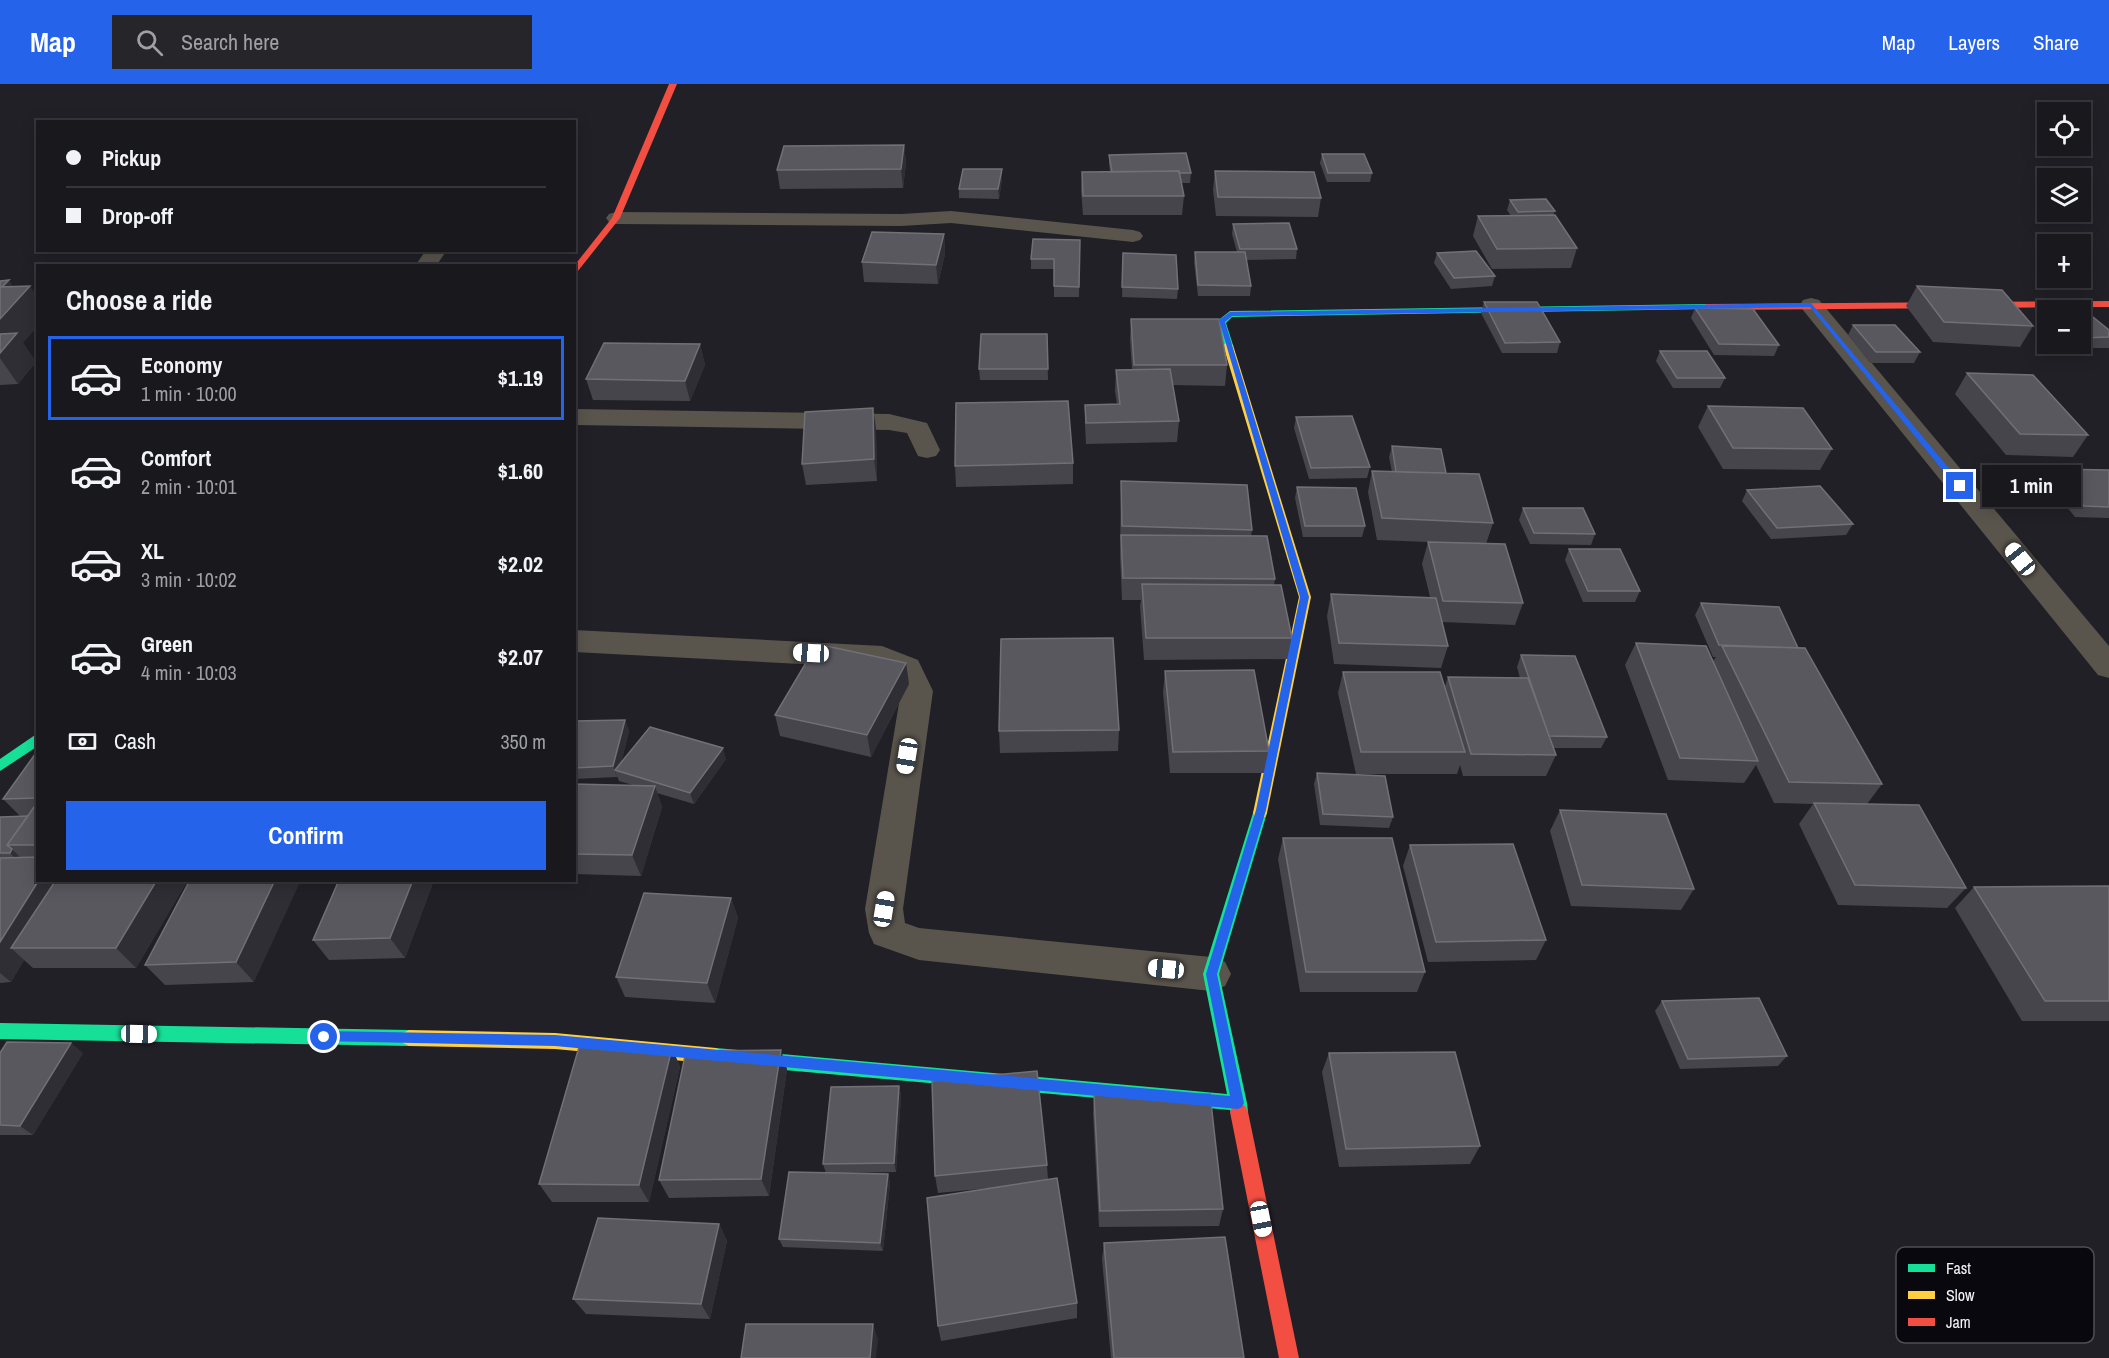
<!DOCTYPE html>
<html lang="en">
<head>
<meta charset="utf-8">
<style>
	:root { --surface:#19181d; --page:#26252a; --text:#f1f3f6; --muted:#9fa0a4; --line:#37373b; --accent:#2563eb }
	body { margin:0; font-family:"Archivo Narrow",sans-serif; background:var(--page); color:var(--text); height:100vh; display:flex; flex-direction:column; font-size:22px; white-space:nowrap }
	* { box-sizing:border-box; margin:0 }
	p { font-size:20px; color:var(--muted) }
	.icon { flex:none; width:33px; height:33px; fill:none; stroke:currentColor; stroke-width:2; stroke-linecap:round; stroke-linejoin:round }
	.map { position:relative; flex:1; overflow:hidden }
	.side { position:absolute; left:36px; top:180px; width:540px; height:618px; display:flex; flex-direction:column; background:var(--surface); border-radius:0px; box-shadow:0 3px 15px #0003,0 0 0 2px var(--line) }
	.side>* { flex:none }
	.guide { position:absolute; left:36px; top:36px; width:540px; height:132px; border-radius:0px; box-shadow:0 3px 15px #0003,0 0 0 2px var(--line); display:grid; align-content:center; height:132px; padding:0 30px; background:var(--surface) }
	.controls { position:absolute; left:2037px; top:18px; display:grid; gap:12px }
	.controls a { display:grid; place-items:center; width:54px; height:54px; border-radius:0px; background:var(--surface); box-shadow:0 3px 15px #0003,0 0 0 2px var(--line); font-size:30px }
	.end { position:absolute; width:27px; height:27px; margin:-14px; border:8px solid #2563eb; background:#fff; box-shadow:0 0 0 3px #fff }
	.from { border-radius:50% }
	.bubble { position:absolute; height:42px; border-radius:0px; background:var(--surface); box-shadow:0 3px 15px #0003,0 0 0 2px var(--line); font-size:20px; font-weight:700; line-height:42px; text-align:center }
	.car { position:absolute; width:18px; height:36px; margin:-18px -9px; border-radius:8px; box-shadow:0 0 4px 2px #0007; background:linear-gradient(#fff 24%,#345 0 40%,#fff 0 76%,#345 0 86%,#fff 0) }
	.guide b { display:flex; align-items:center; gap:21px; height:57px; font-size:22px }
	.guide b+b { border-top:2px solid var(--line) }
	.guide i { width:15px; height:15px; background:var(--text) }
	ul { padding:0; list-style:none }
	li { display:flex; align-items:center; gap:18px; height:84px; margin:0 12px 9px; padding:0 18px; border:3px solid transparent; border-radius:0px }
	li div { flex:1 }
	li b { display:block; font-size:22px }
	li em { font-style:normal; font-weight:700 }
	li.selected { border-color:var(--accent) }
	li>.icon { width:54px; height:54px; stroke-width:1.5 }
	h2 { padding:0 30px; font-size:27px; line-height:72px }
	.pay { display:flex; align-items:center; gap:15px; height:66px; padding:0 30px; font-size:22px }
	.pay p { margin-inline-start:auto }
	.primary-button { display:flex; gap:12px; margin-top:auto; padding:12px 30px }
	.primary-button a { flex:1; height:69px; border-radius:0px; background:var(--accent); color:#fff; font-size:24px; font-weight:700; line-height:69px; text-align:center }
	header { display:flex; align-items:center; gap:36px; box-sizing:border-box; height:84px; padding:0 30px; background:var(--accent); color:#fff }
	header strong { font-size:28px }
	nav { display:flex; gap:33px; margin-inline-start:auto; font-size:21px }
	.search { width:420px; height:54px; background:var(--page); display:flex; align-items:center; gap:15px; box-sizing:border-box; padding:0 21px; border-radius:0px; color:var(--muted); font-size:22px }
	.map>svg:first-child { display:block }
</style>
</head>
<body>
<header>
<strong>Map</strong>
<div class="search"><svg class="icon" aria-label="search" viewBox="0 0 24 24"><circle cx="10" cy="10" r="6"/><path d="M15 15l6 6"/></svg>Search here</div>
<nav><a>Map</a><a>Layers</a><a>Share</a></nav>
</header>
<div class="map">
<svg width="2109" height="1274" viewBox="0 0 2109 1274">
	<rect width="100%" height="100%" fill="#212027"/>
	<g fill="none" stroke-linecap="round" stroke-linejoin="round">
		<path fill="#59544c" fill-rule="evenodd" d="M426,166H447L436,182H415Z"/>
		<path fill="#59544c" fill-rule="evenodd" d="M951,127L1133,146L1140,148L1143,152L1140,156L1133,158L951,139L901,142L616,140L609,138L606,134L609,130L616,128L901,130Z
			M1811,214L1819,216L2109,562V594L2098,591L1803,226L1800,221L1803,216Z
			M574,325L889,330L927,339L940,366L936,372L927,374L918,372L907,349L889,346L574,341Z
			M574,546L882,562L918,576L933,607L903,825L905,839L919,844L1211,873L1225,878L1231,890L1225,902L1211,907L919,876L874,860L869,849L865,825L901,607L894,591L878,584L574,568Z"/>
		<path fill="#16e098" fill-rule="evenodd" d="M1706,220L1709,221V225L1232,233L1226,239L1233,261L1228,264L1223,261L1216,238L1230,227Z
			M38,649V662L0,687V675Z
			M1260,723L1265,725L1267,729L1219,890L1247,1019L1248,1028L1245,1034L1239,1036L1233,1034L1230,1026L716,980L710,977L708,972L710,967L716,964L1227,1010L1203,890L1253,729L1255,725Z
			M0,939L409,946L415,949L417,954L415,959L409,962L0,955Z"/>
		<path fill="#ffcf43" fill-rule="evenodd" d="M1228,258L1233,261L1311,513L1267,729L1265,733H1255L1253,729L1299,513L1223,261Z
			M409,946L555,949L716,964L722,967L724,972L722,977L716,980L555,965L409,962L403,959L401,954L403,949Z"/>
		<path fill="#f24e42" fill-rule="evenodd" d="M669,0H677L620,134L574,192V182L612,134Z
			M2109,217V223L1706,226L1701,223L1706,220Z
			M1239,1020L1245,1022L1248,1028L1299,1274H1279L1230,1028L1233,1022Z"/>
	</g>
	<path fill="#46454b" d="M904,61L906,79L903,104L780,105L777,86Z
		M1322,70L1372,89L1370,98H1327L1320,79Z
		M1109,71L1191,89L1190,99H1181L1184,112L1182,131H1083L1081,106L1082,88H1110L1109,80Z
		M1002,85V95L999,115L959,114V105Z
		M1215,87L1321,114L1318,133L1216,132L1213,106Z
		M1510,116L1555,127L1553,131L1577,164L1571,184L1492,185L1473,152L1478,132H1511L1507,126Z
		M1233,140L1297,165L1296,175L1246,176L1251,202L1250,212H1198L1194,178L1195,168H1237L1232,150Z
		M944,150L945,170L938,200L864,198L862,178Z
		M1080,156L1079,213H1054V185H1031V175Z
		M1123,169L1178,205L1177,215L1122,213Z
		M1437,169L1495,192L1492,202L1451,205L1434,179Z
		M0,197L23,259L36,278L18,300L0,301Z
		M1917,202L2033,242L2020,263L1933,258L1906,222Z
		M1484,218L1560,258L1557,269H1502L1481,229Z
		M1695,224L1779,261L1774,272L1714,271L1691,234Z
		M2083,225L2109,246V264H2073L2067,260H2080V226H2048V243L2040,237L2046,226Z
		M1131,235L1227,281L1225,302L1172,301L1179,337L1177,358L1086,360L1085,341V321L1117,320L1115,307L1116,286H1132L1130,255Z
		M1853,241L1920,268L1914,279H1870L1848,251Z
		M1047,250L1048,296H980L979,285Z
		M700,260L705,281L690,317L593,316L586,295Z
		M1660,267L1725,294L1720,304H1673L1656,277Z
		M1967,289L2088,351L2073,373L2006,371L1955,310Z
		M1708,322L1832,365L1820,386L1723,385L1698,343Z
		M873,324L876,345L877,397L806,401L802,380Z
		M1296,333L1370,383L1367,394L1309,395L1294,344Z
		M1392,362L1446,389L1493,439L1486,460L1523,519L1515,541L1442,538L1448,562L1441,584L1334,580L1327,532L1331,510L1430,513L1422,480L1428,458L1481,460L1377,456L1368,408L1372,387L1392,388L1389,373Z
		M1073,379V400L956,403L955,382Z
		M2053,385L2109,386V434L2075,433L2045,396Z
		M1121,397L1252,446L1251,452L1275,495L1274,501L1292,554L1288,575L1144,576L1140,522L1141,516H1122L1120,472Z
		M1297,403L1365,442L1362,453H1303L1295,414Z
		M1747,406L1853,440L1846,451L1771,455L1742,417Z
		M1523,424L1595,450L1591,461L1530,460L1519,436Z
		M1569,465L1640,507L1635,518H1583L1565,476Z
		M1701,519L1798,564L1882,700L1867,720L1966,804L1947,824L1838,821L1799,740L1813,720L1774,719L1756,681L1744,699L1668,696L1625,581L1636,559L1713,577L1716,573H1713L1695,531Z
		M1521,571L1607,653L1601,664H1553L1556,671L1546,692H1463L1460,681L1457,690H1356L1338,609L1343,588L1445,602L1448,593L1520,594L1517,583Z
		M906,579L909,600L871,673L780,652L775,631Z
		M1165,587L1269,667L1265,689H1170L1163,608Z
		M625,636L629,647L621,679L726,675L694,720L657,709L662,723L641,792L574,790V700L633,701L619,697L617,692V693L574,695V637Z
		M1119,646L1118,667L1000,669L999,647Z
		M38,666V796H188L136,884H33L24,876L11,898L0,899V733L20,732L3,715Z
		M1317,689L1393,733L1389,744L1320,741L1314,700Z
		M1560,726L1694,805L1681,826L1571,822L1550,747Z
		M1283,754L1425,888L1417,908H1300L1278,775Z
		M1410,761L1546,856L1536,876L1428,878L1403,782Z
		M190,796L254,898L165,901L145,881Z
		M434,796L405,874L329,876L313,856Z
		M2109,802V937H2022L1955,824L1974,803Z
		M731,814L738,834L715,919L625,913L616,893Z
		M1662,917L1787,972L1778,982L1680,985L1655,927Z
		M672,964L680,983L649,1118H552L539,1100Z
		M0,969H83L33,1051H0Z
		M1329,969L1480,1062L1470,1080L1339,1083L1322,988Z
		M787,985L769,1112L669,1114L659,1096Z
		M899,1002L901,1012L896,1088L834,1089L888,1090L890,1099L883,1167L783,1163L779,1155L826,1089L823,1080Z
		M1094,1011L1223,1125L1219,1142L1099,1143L1093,1029Z
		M1047,1081L1048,1096L1077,1219V1234L941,1257L938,1242L1001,1103L938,1109L935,1092Z
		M719,1140L727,1157L710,1235L586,1230L573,1215Z
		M1104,1159L1244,1274H1111L1102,1175Z"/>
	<path fill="#2f2e35" d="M904,61L906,79L903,104L901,85Z
		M1002,85V95L999,115L998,105Z
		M944,150L945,170L938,200L936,181Z
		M9,196L16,207L0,206Z
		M30,202L38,214V242L23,259L36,278L18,300L0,274V235Z
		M700,260L705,281L690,317L685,297Z
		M873,324L876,345L877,397L874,375Z
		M906,579L909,600L871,673L867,651Z
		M625,636L629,647L619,687L615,686L617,693L613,682Z
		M723,664L726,675L694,720L690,709Z
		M655,702L662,723L641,792L632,771Z
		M12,765L23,776L21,780L10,769Z
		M39,796H73L11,864L24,876L11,898L0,889V858Z
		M157,796H188L136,884L116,864Z
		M275,796H301L254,898L236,878Z
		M413,796H434L405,874L390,854Z
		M731,814L738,834L715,919L707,899Z
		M71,959L83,969L33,1051L20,1042Z
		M672,964L680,983L649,1118L639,1101Z
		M781,966L787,985L769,1112L761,1095Z
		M899,1002L901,1012L896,1088L894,1079Z
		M888,1090L890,1099L883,1167L880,1159Z
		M719,1140L727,1157L710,1235L701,1220Z
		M873,1240L878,1255L876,1274H870Z"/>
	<path fill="#59585e" stroke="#717077" stroke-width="1.5" d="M904,61L901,85L777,86L784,62Z
		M1186,69L1191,89H1179V87L1112,88L1109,71Z
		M1322,70H1364L1372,89H1328Z
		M963,85H1002L998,105H959Z
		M1179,87L1184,112H1083L1082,88Z
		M1215,87L1314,88L1321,114L1218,113Z
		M1546,115L1555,127L1518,128L1510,116Z
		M1555,131L1577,164L1497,165L1478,132Z
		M1289,139L1297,165H1240L1233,140Z
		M872,148L944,150L936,181L862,178Z
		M1033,155L1080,156L1079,203L1054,202V175H1031Z
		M1476,167L1495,192L1454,194L1437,169Z
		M1195,168H1245L1251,202L1198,201Z
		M1123,169L1176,171L1178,205L1122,203Z
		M9,196L2,203H0V197Z
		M30,202L0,235V203Z
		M1917,202L2002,206L2033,242L1944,238Z
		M1484,218H1537L1560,258L1505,259Z
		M1695,224L1753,225L1779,261L1719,260Z
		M2083,225L2109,246V253L2080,254V226L2048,227L2046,226Z
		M1131,235H1219L1227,281H1134Z
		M1853,241H1895L1920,268H1876Z
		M17,249L0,269V250Z
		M981,250H1047L1048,285H979Z
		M604,259L700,260L685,297L586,295Z
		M1660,267H1707L1725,294H1677Z
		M1170,285L1179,337L1086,339L1085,321L1120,320L1116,286Z
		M1967,289L2033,291L2088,351L2020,350Z
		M1068,317L1073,379L955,382L956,319Z
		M1708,322L1803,324L1832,365L1733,364Z
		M873,324L874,375L802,380L805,328Z
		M1352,332L1370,383L1311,384L1296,333Z
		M1392,362L1441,365L1446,389L1396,388Z
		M2053,385L2109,386V423L2084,422Z
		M1372,387L1479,390L1493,439L1382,434Z
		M1121,397L1247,401L1252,446L1122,442Z
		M1820,402L1853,440L1777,444L1747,406Z
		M1297,403L1356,404L1365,442H1305Z
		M1523,424H1583L1595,450L1534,449Z
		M1121,451L1267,452L1275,495L1123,494Z
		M1428,458L1505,460L1523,519L1443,517Z
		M1569,465H1620L1640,507H1588Z
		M1142,500L1281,501L1292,554H1146Z
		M1331,510L1436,514L1448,562L1339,559Z
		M1701,519L1779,523L1798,564L1719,561Z
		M1113,554L1119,646L999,647L1001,555Z
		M1636,559L1706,562L1758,677L1680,674Z
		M817,560L906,579L867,651L775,631Z
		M1722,562L1805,564L1882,700L1789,698Z
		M1521,571L1575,572L1607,653L1549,652Z
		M1254,586L1269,667L1173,668L1165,587Z
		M1343,588H1440L1465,668H1361Z
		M1448,593L1528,594L1556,671L1471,670Z
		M625,636L613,682L574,684V637Z
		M650,643L723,664L690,709L615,686Z
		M38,666V714L3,715Z
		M1317,689L1385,692L1393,733L1323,730Z
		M574,700L655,702L632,771L574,770Z
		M1814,719L1919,721L1966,804L1855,801Z
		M34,723H38V761H7Z
		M1560,726L1666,730L1694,805L1582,801Z
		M28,732L7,761L12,765L10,769H0V733Z
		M1283,754H1392L1425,888H1306Z
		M1513,760L1546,856L1436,858L1410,761Z
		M38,773V796H39L0,858V774Z
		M56,796H157L116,864H11Z
		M190,796H275L236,878L145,881Z
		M339,796H413L390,854L313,856Z
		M2109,802V917H2045L1974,803Z
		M644,809L731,814L707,899L616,893Z
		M1759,914L1787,972L1688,975L1662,917Z
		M7,958L71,959L20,1042L0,1041V969Z
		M579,963L672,964L639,1101L539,1100Z
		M781,966L761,1095L659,1096L686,967Z
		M1455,968L1480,1062L1346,1065L1329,969Z
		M1037,987L1047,1081L935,1092L932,997Z
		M899,1002L894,1079L823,1080L831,1003Z
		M1210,1010L1223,1125L1100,1127L1094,1011Z
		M789,1088L888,1090L880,1159L779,1155Z
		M1057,1094L1077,1219L938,1242L927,1114Z
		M598,1134L719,1140L701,1220L573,1215Z
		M1225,1153L1244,1274H1114L1104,1159Z
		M746,1240H873L870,1274H741Z"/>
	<path fill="#2563eb" d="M1811,219L1963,401V404H1957L1810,223L1232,232L1225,238L1309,513L1266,726L1217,890L1244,1019L1242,1023L1238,1025L555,962L320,957V949L324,947L555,951L1230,1012L1206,890L1256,726L1300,513L1219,236L1230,228Z"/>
	<rect x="1896" y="1163" width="198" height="96" rx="9" fill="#09080e" stroke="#504e55" stroke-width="1.5"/>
	<rect x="1908" y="1180" width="27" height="8" fill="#16e098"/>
	<rect x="1908" y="1207" width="27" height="8" fill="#ffcf43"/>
	<rect x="1908" y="1234" width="27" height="8" fill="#f24e42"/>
	<g font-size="16" fill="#f4f2fc">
		<text x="1946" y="1190">Fast</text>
		<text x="1946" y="1217">Slow</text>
		<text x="1946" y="1244">Jam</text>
	</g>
</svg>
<div class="controls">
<a><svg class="icon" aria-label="locate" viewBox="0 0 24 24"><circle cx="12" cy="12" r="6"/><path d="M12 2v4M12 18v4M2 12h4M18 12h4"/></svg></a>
<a><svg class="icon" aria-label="layers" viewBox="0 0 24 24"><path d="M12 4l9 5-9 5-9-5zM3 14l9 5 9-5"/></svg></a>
<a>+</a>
<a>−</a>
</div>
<i class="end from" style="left:324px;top:953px"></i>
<i class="end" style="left:1960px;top:402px"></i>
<div class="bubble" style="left:1982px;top:381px;width:99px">1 min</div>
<i class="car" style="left:2020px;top:475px;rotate:321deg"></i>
<i class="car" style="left:811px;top:569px;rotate:273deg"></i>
<i class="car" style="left:907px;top:672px;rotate:189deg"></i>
<i class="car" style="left:884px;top:825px;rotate:9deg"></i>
<i class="car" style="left:1166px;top:885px;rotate:276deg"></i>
<i class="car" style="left:139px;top:950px;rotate:91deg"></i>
<i class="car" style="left:1261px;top:1135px;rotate:169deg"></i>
<div class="guide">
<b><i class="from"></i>Pickup</b>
<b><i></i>Drop-off</b>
</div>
<section class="side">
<h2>Choose a ride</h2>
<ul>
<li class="selected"><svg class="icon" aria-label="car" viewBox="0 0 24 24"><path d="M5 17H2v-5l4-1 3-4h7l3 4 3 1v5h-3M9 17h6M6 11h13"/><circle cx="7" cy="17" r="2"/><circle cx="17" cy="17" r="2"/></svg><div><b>Economy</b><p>1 min · 10:00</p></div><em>$1.19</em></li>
<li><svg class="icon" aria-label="car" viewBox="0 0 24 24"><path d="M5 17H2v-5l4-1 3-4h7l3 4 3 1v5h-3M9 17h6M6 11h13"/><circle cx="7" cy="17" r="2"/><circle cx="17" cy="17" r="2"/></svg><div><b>Comfort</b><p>2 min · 10:01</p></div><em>$1.60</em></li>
<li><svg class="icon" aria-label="car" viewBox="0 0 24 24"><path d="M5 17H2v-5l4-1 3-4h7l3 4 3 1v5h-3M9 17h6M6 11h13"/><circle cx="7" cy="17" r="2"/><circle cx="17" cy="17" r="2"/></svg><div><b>XL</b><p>3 min · 10:02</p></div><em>$2.02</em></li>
<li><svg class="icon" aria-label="car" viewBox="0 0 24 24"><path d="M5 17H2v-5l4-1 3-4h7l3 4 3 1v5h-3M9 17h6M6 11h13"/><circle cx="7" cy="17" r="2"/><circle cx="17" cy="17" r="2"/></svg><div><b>Green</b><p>4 min · 10:03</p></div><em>$2.07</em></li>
</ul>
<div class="pay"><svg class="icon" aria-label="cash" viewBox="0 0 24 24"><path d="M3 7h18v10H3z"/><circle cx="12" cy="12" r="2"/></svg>Cash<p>350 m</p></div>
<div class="primary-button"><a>Confirm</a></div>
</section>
</div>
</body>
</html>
